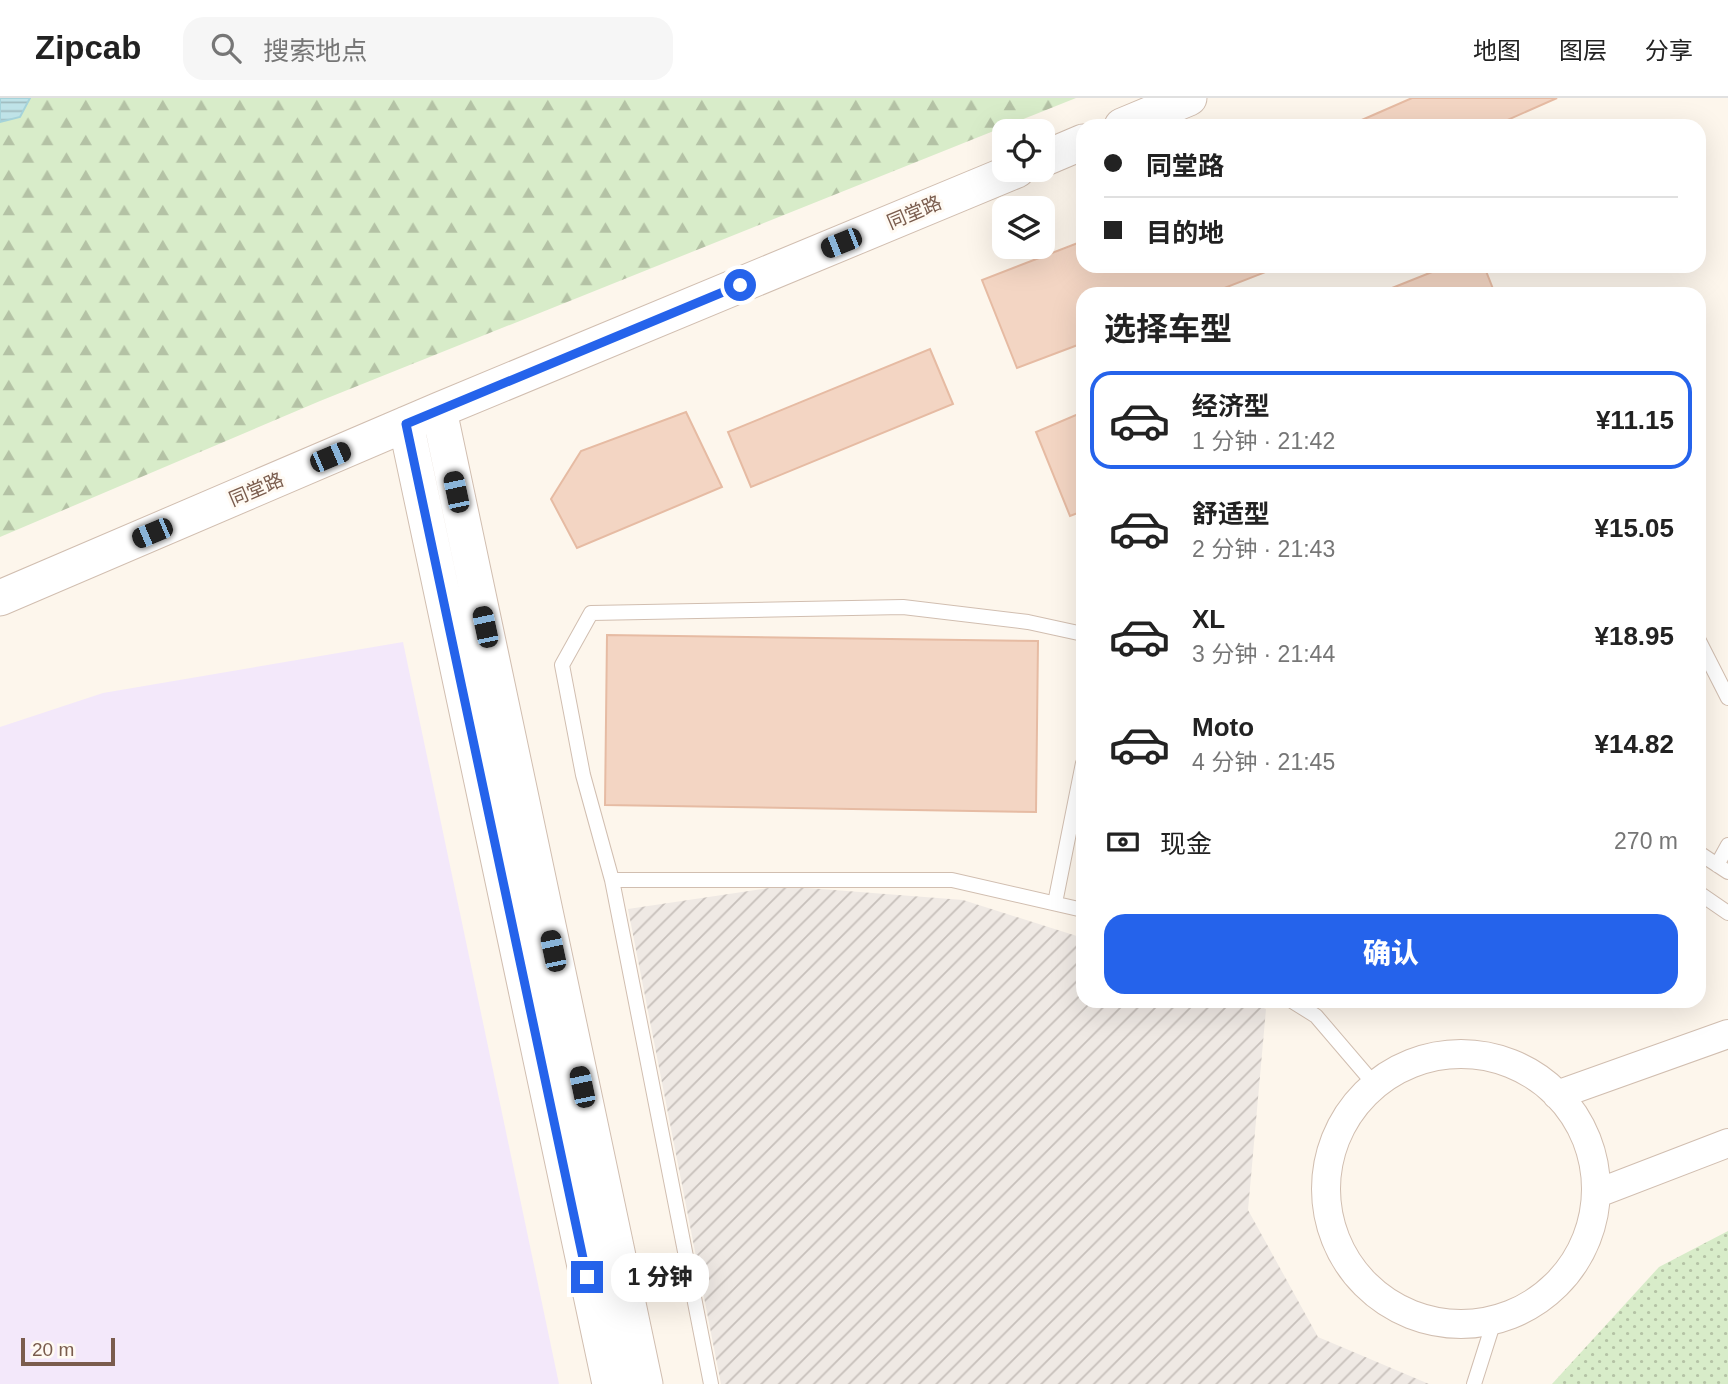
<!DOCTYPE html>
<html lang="zh">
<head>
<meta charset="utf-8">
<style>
	:root { --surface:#fff; --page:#f6f6f6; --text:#222; --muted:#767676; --line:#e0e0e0; --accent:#2563eb }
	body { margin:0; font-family:Helvetica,"Noto Sans SC",sans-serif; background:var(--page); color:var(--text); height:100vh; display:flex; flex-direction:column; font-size:26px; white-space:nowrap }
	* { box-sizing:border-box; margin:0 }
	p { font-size:23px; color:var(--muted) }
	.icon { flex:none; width:38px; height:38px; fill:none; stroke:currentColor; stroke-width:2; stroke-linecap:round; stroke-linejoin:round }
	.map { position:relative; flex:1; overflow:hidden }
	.details { position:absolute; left:1076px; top:189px; width:630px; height:721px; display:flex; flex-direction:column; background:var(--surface); border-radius:21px; box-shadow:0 7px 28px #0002 }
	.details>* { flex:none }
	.guide { position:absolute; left:1076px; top:21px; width:630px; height:154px; border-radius:21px; box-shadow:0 7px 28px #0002; display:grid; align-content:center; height:154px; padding:0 28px; background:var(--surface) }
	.buttons { position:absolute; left:992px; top:21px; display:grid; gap:14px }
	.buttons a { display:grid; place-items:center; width:63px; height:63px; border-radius:14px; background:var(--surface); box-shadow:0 7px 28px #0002; font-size:35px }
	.scale { position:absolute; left:21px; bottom:18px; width:94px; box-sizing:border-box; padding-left:7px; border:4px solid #7a5c4d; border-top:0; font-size:19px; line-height:24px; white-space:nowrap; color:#7a5c4d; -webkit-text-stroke:5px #fffaf3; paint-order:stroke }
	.end { position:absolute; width:32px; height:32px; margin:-16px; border:9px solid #2563eb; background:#fff; box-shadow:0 0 0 4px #fff }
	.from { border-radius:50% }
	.bubble { position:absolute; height:49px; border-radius:21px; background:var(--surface); box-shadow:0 7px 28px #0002; font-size:23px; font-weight:800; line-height:49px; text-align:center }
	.car { position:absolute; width:21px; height:42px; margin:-21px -10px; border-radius:9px; box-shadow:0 0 5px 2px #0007; background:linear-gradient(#222 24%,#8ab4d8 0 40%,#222 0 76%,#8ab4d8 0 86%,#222 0) }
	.guide b { display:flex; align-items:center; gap:24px; height:66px; font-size:26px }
	.guide b+b { border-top:2px solid var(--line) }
	.guide i { width:18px; height:18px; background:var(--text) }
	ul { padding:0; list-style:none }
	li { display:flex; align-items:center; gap:21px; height:98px; margin:0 14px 10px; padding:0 14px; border:4px solid transparent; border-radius:21px }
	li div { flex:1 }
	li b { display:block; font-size:26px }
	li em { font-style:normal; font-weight:800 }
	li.active { border-color:var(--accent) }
	li>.icon { width:63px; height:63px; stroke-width:1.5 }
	h2 { padding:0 28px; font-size:32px; line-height:84px }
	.pay { display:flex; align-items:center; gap:18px; height:77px; padding:0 28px; font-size:26px }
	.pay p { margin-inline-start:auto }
	.primary-button { display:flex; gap:14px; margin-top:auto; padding:14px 28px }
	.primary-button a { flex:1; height:80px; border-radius:21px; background:var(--accent); color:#fff; font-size:28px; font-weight:800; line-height:80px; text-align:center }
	header { display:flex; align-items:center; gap:42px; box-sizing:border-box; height:98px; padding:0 35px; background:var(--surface); border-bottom:2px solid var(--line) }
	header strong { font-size:33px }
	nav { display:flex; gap:38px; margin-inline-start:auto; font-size:24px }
	.search { width:490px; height:63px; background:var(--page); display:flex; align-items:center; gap:18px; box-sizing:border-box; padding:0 24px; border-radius:21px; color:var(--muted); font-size:26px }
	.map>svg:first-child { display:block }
</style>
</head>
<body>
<header>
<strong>Zipcab</strong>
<div class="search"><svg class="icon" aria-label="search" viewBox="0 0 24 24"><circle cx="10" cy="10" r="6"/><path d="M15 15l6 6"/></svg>搜索地点</div>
<nav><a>地图</a><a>图层</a><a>分享</a></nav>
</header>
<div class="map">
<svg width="1728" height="1286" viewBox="0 0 1728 1286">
	<defs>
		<pattern id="industrial-furrows" width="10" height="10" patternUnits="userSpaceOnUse" patternTransform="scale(1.75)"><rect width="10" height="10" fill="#efe9e4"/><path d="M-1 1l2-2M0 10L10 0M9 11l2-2" fill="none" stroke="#c7c0bb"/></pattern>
		<pattern id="grass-dots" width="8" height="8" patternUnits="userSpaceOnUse" patternTransform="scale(1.75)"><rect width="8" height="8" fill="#d8ecc9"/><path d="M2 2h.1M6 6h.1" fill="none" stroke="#b4c2a5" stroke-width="1.8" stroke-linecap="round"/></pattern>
		<pattern id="forest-firs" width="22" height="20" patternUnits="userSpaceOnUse" patternTransform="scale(1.75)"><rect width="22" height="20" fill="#d8ecc9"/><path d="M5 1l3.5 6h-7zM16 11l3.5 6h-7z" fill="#b4c2a5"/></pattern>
		<pattern id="water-rules" width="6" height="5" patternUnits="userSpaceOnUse" patternTransform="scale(1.75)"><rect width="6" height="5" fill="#bfe3e8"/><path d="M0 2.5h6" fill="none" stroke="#a0bbbe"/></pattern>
	</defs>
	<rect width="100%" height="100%" fill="#fdf6ec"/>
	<path fill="url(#industrial-furrows)" d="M782,788L963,802L1083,840V903H1246L1266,911L1248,1112L1318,1239L1429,1286H721L628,811Z"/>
	<path fill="#f3e8fa" d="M403,544L559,1286H0V629L103,595Z"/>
	<path fill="url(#grass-dots)" d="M1728,1133V1286H1552L1659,1169Z"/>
	<path fill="url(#forest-firs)" d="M0,0H1076L320,303L0,439Z"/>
	<path fill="url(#water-rules)" stroke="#a5d3da" stroke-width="2" d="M0,0H30L20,19L0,24Z"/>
	<path fill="#f3d5c3" stroke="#e6bba3" stroke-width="2" d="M1412,0H1557L1494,28H1348Z
		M1083,143V168H1281L1209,196H1083V245L1017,270L982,182Z
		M1447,168H1484L1495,196H1377Z
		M930,251L953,306L751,389L728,334Z
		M686,314L722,389L577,450L551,401L581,353Z
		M1083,314V413L1070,418L1036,334Z
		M607,537L1038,543L1036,714L605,707Z"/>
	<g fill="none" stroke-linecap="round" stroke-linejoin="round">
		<g stroke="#d1beb0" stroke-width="16">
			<path id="service" d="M1083,536L1028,524L903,509L591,515L562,567L583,677L612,782H952L1083,812
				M1699,543L1728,600
				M1699,755L1728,774
				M1717,767L1728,747
				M612,782L711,1286
				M1699,795L1728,815
				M1055,805L1083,665
				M1292,903L1316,918L1375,987
				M1474,1286L1494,1223"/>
		</g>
		<g stroke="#d1beb0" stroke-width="30">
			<path id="minor" d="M1326 1091a135 135 0 1 1 270 0a135 135 0 1 1-270 0Z
				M1557,997L1728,936
				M1598,1095L1728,1045"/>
		</g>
		<g stroke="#d1beb0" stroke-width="37">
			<path id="tertiary" d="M1122,28L1189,0
				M1043,61L1083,44
				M439,312L645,1286
				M406,326L610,1286
				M0,500L439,312L1017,72"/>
		</g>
		<use href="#service" stroke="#fff" stroke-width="14"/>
		<use href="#minor" stroke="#fff" stroke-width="28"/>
		<use href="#tertiary" stroke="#fff" stroke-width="35"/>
	</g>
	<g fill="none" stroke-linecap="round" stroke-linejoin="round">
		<path stroke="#2563eb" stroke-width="9" d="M587,1179L406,326L740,187"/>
	</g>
	<g text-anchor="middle" stroke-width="6" stroke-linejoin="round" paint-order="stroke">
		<g font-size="19" fill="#7a5c4d" stroke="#fffaf3">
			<text transform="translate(914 114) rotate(-23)" y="7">同堂路</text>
			<text transform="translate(256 391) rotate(-23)" y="7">同堂路</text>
		</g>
	</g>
</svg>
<div class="buttons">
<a><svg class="icon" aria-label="locate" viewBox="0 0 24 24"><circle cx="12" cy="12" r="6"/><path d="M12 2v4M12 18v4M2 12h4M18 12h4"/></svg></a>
<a><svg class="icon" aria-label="layers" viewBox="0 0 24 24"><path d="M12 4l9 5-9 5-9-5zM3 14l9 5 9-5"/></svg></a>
</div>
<div class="scale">20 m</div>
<i class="end from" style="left:740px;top:187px"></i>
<i class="end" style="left:587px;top:1179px"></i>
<div class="bubble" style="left:611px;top:1155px;width:98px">1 分钟</div>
<i class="car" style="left:841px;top:145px;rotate:248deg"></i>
<i class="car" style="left:330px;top:359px;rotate:67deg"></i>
<i class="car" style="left:456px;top:394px;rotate:348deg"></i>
<i class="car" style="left:152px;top:435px;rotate:247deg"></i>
<i class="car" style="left:485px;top:529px;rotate:348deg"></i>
<i class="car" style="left:553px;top:853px;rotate:348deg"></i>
<i class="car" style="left:582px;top:989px;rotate:348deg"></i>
<div class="guide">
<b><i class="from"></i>同堂路</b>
<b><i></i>目的地</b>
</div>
<section class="details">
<h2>选择车型</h2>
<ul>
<li class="active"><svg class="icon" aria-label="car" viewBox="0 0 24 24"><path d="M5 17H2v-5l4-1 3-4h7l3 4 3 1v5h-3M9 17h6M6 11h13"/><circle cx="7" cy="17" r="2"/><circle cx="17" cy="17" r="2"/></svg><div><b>经济型</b><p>1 分钟 · 21:42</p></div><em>¥11.15</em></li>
<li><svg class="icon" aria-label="car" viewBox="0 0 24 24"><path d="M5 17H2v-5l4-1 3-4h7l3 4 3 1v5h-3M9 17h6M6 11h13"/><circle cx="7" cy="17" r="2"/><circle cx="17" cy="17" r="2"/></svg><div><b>舒适型</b><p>2 分钟 · 21:43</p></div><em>¥15.05</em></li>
<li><svg class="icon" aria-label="car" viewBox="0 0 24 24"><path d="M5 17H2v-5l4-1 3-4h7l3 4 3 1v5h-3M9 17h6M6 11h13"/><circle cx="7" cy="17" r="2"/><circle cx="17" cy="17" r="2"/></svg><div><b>XL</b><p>3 分钟 · 21:44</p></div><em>¥18.95</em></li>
<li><svg class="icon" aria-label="car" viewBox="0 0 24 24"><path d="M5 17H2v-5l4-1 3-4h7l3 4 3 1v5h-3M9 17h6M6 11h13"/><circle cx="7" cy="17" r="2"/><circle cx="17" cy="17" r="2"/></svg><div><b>Moto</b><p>4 分钟 · 21:45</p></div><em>¥14.82</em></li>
</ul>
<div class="pay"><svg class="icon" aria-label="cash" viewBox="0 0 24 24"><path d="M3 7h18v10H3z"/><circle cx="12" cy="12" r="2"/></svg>现金<p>270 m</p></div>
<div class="primary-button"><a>确认</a></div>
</section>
</div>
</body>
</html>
